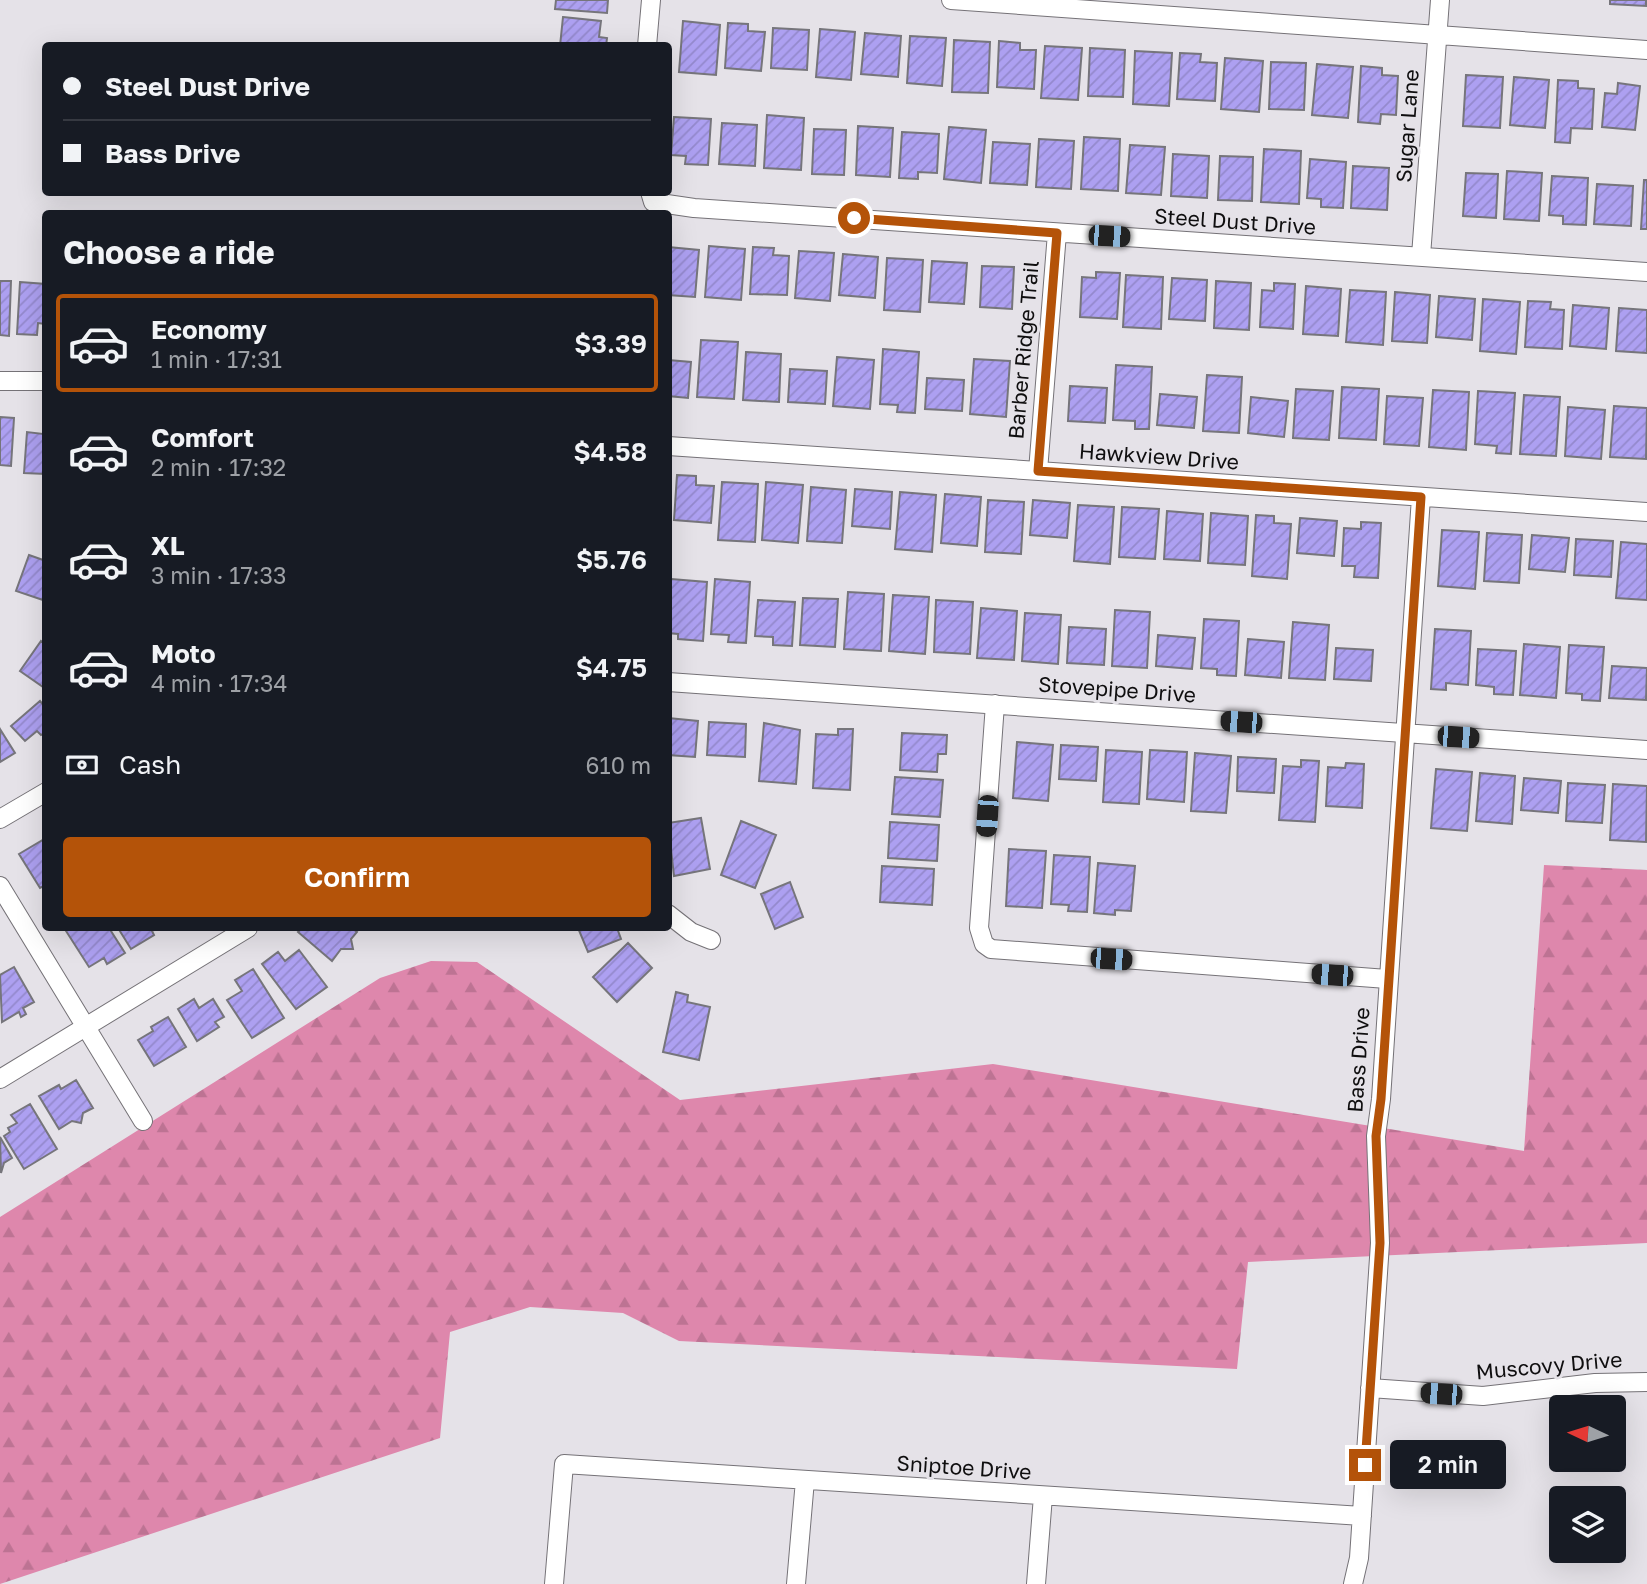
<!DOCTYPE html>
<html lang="en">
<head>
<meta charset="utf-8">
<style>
	:root { --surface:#171b24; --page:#242831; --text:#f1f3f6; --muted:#9ea1a6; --line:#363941; --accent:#b45309 }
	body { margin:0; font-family:"Golos Text",sans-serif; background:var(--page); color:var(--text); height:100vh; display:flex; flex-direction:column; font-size:26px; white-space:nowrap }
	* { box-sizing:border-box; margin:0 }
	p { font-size:23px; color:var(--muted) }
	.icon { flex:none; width:38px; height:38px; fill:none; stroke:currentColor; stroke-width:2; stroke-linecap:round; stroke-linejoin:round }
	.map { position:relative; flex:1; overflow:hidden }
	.details { position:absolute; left:42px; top:210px; width:630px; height:721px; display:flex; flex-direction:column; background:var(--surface); border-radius:7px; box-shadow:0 7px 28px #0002 }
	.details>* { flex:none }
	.hud { position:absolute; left:42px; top:42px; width:630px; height:154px; border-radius:7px; box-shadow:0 7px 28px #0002; display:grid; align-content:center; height:154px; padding:0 21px; background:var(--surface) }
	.needle { width:46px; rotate:274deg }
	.buttons { position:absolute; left:1549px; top:1395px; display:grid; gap:14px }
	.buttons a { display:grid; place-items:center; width:77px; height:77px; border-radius:7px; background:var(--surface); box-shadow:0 7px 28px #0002; font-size:35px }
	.end { position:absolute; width:32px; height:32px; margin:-16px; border:9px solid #b45309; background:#fff; box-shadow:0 0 0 4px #fff }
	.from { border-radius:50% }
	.bubble { position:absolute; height:49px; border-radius:7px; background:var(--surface); box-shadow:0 7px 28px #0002; font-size:23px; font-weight:600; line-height:49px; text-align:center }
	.car { position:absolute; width:21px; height:42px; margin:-21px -10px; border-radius:9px; box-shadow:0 0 5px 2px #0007; background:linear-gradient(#222 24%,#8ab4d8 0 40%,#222 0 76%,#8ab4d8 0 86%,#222 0) }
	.hud b { display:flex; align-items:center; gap:24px; height:66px; font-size:26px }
	.hud b+b { border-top:2px solid var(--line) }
	.hud i { width:18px; height:18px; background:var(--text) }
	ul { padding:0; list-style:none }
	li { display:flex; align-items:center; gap:21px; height:98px; margin:0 14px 10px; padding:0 7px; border:4px solid transparent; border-radius:7px }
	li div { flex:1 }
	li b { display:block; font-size:26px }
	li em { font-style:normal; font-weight:600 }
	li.on { border-color:var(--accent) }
	li>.icon { width:63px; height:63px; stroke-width:1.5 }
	h2 { padding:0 21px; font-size:32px; line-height:84px }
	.pay { display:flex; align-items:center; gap:18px; height:77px; padding:0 21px; font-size:26px }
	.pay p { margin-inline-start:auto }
	.action { display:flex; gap:14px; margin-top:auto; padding:14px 21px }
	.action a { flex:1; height:80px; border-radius:7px; background:var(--accent); color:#fff; font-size:28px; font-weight:600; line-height:80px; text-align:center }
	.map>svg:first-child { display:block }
</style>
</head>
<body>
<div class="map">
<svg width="1647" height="1584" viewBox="0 0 1647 1584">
	<defs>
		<pattern id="forest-firs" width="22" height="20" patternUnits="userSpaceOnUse" patternTransform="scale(1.75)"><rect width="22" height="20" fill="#de87ac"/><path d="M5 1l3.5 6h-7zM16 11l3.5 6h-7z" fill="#bd7393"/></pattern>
		<pattern id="building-hatch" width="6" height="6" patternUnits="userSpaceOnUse" patternTransform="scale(1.75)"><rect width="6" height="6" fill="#ada0f1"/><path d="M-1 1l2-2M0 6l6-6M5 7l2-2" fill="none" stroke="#9489cd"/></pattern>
	</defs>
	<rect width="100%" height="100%" fill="#e5e2e8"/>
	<path fill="url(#forest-firs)" d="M1544,865L1647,870V1243L1248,1262L1237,1369L679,1341L623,1313L530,1307L450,1332L440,1438L0,1584V1217L380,978L431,961L477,962L680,1100L993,1064L1524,1151Z"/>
	<path fill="url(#building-hatch)" stroke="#76757b" stroke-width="2" d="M556,0H608L607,13L555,9Z
		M1610,0H1646V6L1610,4Z
		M563,17L601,21L599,37L607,38L606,46H560Z
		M683,21L720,25L716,75L679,72Z
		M728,23L748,24V31L765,32L761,71L725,68Z
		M773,28L809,30L807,70L771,68Z
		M820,29L855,32L851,80L816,77Z
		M865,33L901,36L898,77L861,74Z
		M910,36L946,38L942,86L907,83Z
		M954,40L990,42L988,93L952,92Z
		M999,41L1020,43V50H1036L1034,89L997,87Z
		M1045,46L1082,48L1078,100L1041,98Z
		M1090,48L1125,50L1123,97L1088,96Z
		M1135,51L1172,53L1169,106L1133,104Z
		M1180,53L1201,54L1200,62L1217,63L1215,101L1177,99Z
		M1225,58L1263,61L1259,112L1221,109Z
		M1271,62L1306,63L1304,110L1269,109Z
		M1317,64L1353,67L1348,118L1312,115Z
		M1361,66L1382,68V75L1398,76L1396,115L1381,114L1380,124L1358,122Z
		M1466,75L1503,77L1500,128L1463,126Z
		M1514,77L1549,80L1545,128L1510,125Z
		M1558,80L1578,81V88L1594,89L1592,129L1571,128L1570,143L1555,142Z
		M1618,83L1640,86L1635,130L1602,127L1605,93L1617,94Z
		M767,115L804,118L801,170L764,168Z
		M674,117L711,119L708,165L685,164L686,156L671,155Z
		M722,123L757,125L755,166L719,164Z
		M858,126L893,128L890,177L856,175Z
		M949,127L986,130L981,183L944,179Z
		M814,129L846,130L844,175L812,174Z
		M902,132L939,134L937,173L918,172V179L899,178Z
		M1084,137L1120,139L1118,191L1081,189Z
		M1039,139L1074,141L1071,189L1036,187Z
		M993,142L1030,144L1027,185L990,183Z
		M1130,145L1165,147L1161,195L1126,193Z
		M1264,149L1301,151L1299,204L1261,202Z
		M1173,154L1209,156L1207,198L1171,196Z
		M1220,156L1253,157L1252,201L1218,200Z
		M1310,159L1346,162L1343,208L1321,207V199L1307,198Z
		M1353,166L1389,168L1387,210L1351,208Z
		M1507,171L1542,173L1539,221L1504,219Z
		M1466,173L1498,174L1496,218L1463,216Z
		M1552,176L1588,178L1586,225L1563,224V216L1549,215Z
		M1644,180H1647V229H1641Z
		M1597,184L1633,186L1631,226L1594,224Z
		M709,246L745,249L741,300L705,297Z
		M668,247L699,250L695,297L668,295Z
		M753,247L774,248L773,255L789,256L787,295L750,294Z
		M799,251L834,253L830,301L795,298Z
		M843,254L878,257L875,298L839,295Z
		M887,258L923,260L920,312L884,310Z
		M932,261L967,263L964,304L929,302Z
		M982,266L1014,267L1012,309L980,307Z
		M1096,272L1120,273L1117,319L1080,317L1082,277L1096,278Z
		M1126,275L1163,277L1161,329L1123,327Z
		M1172,278L1207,280L1205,321L1169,319Z
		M0,281H11L9,336L0,335Z
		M1216,281L1251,283L1249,330L1214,328Z
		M20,282L46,284V324L38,323L37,335L17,334Z
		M1274,283L1295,284L1293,329L1260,327L1262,290L1274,291Z
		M1306,286L1341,289L1338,336L1303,334Z
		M1350,290L1386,292L1383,345L1346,342Z
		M1395,292L1430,295L1427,343L1392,341Z
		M1439,296L1475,299L1472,340L1436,337Z
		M1483,299L1520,302L1516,354L1480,351Z
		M1528,301L1551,302L1550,309L1564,310L1562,349L1525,347Z
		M1573,305L1609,308L1606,349L1570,346Z
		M1619,308L1647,310V353L1616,351Z
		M701,340L738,342L734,399L697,397Z
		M883,349L919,352L915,413L897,412L898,405L880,404Z
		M746,352L781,354L779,402L743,400Z
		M837,357L874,360L870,409L833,406Z
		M974,359L1010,361L1006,417L970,414Z
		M668,360L691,362L688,398L668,396Z
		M1116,365L1152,367L1149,429H1135V421L1113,420Z
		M790,369L827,371L825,404L788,402Z
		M1207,375L1242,377L1239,433L1203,431Z
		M927,378L964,380L962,411L925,409Z
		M1070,386L1107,388L1105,423L1068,421Z
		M1342,387L1379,389L1376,440L1339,438Z
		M1296,389L1333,391L1329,440L1293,438Z
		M1433,390L1469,392L1466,450L1429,447Z
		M1478,391L1515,393L1511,454L1496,453L1497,446L1475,444Z
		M1160,394L1197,397L1194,428L1157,425Z
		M1524,395L1560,397L1556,456L1520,454Z
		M1387,396L1423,398L1419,446L1384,444Z
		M1251,397L1288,401L1284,437L1248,433Z
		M1614,406L1647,408L1646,459L1610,457Z
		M1568,407L1605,410L1601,459L1565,456Z
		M0,417L14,418L11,466L0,465Z
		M44,419L46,474L24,473L27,432L43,434Z
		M677,475L696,476V485L714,486L711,523L674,520Z
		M722,482L758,484L755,542L718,540Z
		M766,482L803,485L798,543L762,540Z
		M811,487L846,490L842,543L807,541Z
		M855,489L892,492L890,529L852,526Z
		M900,492L936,495L932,552L895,549Z
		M945,494L981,497L977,546L941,543Z
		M988,500L1024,502L1021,554L985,552Z
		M1033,500L1070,503L1067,538L1030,535Z
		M1078,505L1114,507L1110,564L1074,561Z
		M1122,507L1159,509L1155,559L1119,557Z
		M1167,511L1203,514L1200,561L1164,559Z
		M1211,513L1248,516L1245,565L1208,563Z
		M1256,515L1274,516V523L1291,524L1287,579L1252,576Z
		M1300,518L1337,521L1334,556L1297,553Z
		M1361,522L1381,523L1378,578L1354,577L1355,566H1342L1344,528L1361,529Z
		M1442,530L1479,532L1475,589L1438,586Z
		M1487,533L1522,535L1519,583L1484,581Z
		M1532,535L1569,538L1565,572L1529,569Z
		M1576,539L1613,541L1611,577L1574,575Z
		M1621,542L1647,544V600L1616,598Z
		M29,555L46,561V601L16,591Z
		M671,579L707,582L703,641L678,639V634L668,633Z
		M715,579L750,582L746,643L728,642L729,635L711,634Z
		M848,592L884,594L881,651L844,649Z
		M893,595L929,597L925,654L889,651Z
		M803,598L838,599L835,647L800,645Z
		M758,600L795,602L792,646L773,645V637L755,636Z
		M936,600L973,602L970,654L934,652Z
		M981,608L1017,611L1014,660L977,658Z
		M1115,610L1150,612L1147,668L1112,666Z
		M1025,613L1061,615L1058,664L1022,661Z
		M1204,619L1239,621L1236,676L1217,675V669L1201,668Z
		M1293,622L1329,625L1325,680L1289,678Z
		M1069,627L1106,629L1104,665L1067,663Z
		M1435,629L1471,631L1468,685L1446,683V690L1431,689Z
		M1158,635L1195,638L1192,669L1156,666Z
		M1248,639L1284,642L1281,678L1245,675Z
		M41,641L46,645V689L20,671Z
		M1524,644L1560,647L1556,698L1520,695Z
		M1569,645L1604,647L1600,701L1582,700V694L1566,693Z
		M1336,648L1373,650L1371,681L1334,679Z
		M1478,649L1516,651L1513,695L1494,694V687L1476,685Z
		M1612,666L1647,668L1646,700L1609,698Z
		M40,701L46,708V732L41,735L37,731L25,741L11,726Z
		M668,718L698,721L695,757L668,755Z
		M709,722L746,724L745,757L707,755Z
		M764,723L800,730L796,784L759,781Z
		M0,729L15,753L0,762Z
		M838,729H853L850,790L813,788L816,734L838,735Z
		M902,733L947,735L946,754H938L937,772L900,770Z
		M1017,742L1053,745L1048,801L1013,798Z
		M1061,745L1098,747L1096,781L1059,779Z
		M1106,750L1142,752L1139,804L1103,802Z
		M1150,750L1187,752L1184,802L1147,799Z
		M1195,753L1231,756L1226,813L1191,811Z
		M1238,757L1276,759L1274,793L1237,791Z
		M1301,760L1319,761L1315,822L1279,820L1283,766L1301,767Z
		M1346,763L1364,764L1362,808L1326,806L1328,767L1345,768Z
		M1436,769L1472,772L1467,831L1431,828Z
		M1480,773L1515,776L1512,824L1476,821Z
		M895,777L943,780L940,817L892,814Z
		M1524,778L1561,781L1558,813L1521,810Z
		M1568,783L1605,785L1602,823L1566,821Z
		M1613,784L1647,786L1646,842L1610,840Z
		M701,818L710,869L674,876L668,823Z
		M741,821L776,835L755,888L721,875Z
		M890,822L939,825L937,861L888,858Z
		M46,838V885L40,888L19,854Z
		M1009,849L1046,851L1042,908L1006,906Z
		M1054,855L1090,857L1087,912L1068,911L1069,905L1051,904Z
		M1098,863L1135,866L1131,911L1115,910V915L1094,913Z
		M882,866L934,869L932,905L880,902Z
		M790,882L803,917L775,929L761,894Z
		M72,928H109L125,953L107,964L104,958L89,967L66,931Z
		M118,928H158L152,931L154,935L131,949Z
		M302,928H352L357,932L351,939L353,949H341L332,961L298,932Z
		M578,928H617L621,939L588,952Z
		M628,943L652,968L617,1002L593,977Z
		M299,950L327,987L296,1009L262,964L278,952L285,961Z
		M14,967L34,1002L23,1008L26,1014L21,1017L19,1012L2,1022L0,975Z
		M253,969L284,1018L252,1038L227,1000L242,991L235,980Z
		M676,992L688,995L687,1002L710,1007L699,1060L663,1052Z
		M194,999L199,1008L213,999L224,1017L215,1022L219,1027L197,1041L178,1009Z
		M168,1017L186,1047L154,1066L138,1040L153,1031L151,1027Z
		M76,1080L93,1108L83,1113L81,1123L72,1121L59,1129L39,1096L59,1085L61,1089Z
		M30,1104L57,1149L24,1169L4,1136L10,1132L8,1128L17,1123L11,1115Z
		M0,1137L12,1158L4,1163L1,1173Z"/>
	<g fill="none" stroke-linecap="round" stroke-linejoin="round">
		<g stroke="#757277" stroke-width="20">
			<path id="minor" d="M951,0L1647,50
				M647,46L651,0
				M650,192L653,202L694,208L1647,272
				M1421,256L1440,0
				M0,381H46
				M668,446L1647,512
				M1038,471L1057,233
				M668,682L1647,750
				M995,704L979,928L984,944L991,949L1387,979
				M0,819L46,792
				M0,886L143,1121
				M668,914L691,932L711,940
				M0,1079L248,928
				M1370,1388L1483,1396L1595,1383L1647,1382
				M554,1584L564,1464L1362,1516
				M796,1584L805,1480
				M1036,1584L1043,1496
				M1353,1584L1359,1558L1380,1243L1376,1136L1381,1099L1421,497"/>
		</g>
		<use href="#minor" stroke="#fff" stroke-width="18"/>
	</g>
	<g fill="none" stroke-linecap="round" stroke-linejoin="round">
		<path stroke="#b45309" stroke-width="9" d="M854,218L1057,233L1038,471L1421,497L1381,1099L1376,1136L1380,1243L1365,1465"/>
	</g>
	<g text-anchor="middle" stroke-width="6" stroke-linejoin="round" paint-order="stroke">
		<g font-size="21" fill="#0f0e0f" stroke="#e5e2e8">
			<text transform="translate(1408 126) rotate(-86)" y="7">Sugar Lane</text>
			<text transform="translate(1235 222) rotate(4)" y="7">Steel Dust Drive</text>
			<text transform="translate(1024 350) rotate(-85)" y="7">Barber Ridge Trail</text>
			<text transform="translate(1159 457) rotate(4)" y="7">Hawkview Drive</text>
			<text transform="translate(1117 690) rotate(4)" y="7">Stovepipe Drive</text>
			<text transform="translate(1359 1060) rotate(-86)" y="7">Bass Drive</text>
			<text transform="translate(1549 1366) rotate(-5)" y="7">Muscovy Drive</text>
			<text transform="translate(964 1468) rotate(4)" y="7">Sniptoe Drive</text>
		</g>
	</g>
</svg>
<div class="buttons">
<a><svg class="needle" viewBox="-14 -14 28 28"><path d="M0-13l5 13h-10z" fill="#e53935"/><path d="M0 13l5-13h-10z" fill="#9ea1a6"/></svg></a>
<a><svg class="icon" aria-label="layers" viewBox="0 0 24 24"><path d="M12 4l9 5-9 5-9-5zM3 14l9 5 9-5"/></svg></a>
</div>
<i class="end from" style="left:854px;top:218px"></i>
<i class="end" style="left:1365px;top:1465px"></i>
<div class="bubble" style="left:1390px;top:1440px;width:116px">2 min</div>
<i class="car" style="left:1109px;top:236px;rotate:93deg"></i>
<i class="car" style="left:1241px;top:722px;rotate:274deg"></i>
<i class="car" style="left:1458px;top:737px;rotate:94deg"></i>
<i class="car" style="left:987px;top:816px;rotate:184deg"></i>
<i class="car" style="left:1111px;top:959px;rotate:94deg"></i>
<i class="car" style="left:1332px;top:975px;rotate:274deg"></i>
<i class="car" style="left:1441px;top:1394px;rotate:274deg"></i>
<div class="hud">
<b><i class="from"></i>Steel Dust Drive</b>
<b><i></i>Bass Drive</b>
</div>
<section class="details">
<h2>Choose a ride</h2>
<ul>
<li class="on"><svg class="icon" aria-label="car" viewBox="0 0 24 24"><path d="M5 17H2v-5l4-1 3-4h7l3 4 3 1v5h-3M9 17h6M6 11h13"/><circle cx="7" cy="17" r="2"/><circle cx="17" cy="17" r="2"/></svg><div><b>Economy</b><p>1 min · 17:31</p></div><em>$3.39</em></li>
<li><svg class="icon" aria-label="car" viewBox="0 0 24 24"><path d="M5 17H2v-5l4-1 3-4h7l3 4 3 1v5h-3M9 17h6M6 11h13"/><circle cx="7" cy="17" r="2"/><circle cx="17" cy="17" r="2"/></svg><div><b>Comfort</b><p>2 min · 17:32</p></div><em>$4.58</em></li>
<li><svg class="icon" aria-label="car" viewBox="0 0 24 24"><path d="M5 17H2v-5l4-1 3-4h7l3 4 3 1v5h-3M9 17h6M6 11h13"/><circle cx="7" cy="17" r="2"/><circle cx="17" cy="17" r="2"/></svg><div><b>XL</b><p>3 min · 17:33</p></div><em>$5.76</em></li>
<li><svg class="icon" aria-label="car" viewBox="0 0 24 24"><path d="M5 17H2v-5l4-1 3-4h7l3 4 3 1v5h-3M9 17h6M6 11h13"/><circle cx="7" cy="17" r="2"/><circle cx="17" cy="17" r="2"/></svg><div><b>Moto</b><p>4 min · 17:34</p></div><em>$4.75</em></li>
</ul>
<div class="pay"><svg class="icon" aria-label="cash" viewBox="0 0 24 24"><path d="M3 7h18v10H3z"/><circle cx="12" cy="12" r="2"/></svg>Cash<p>610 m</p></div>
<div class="action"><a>Confirm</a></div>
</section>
</div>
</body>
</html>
